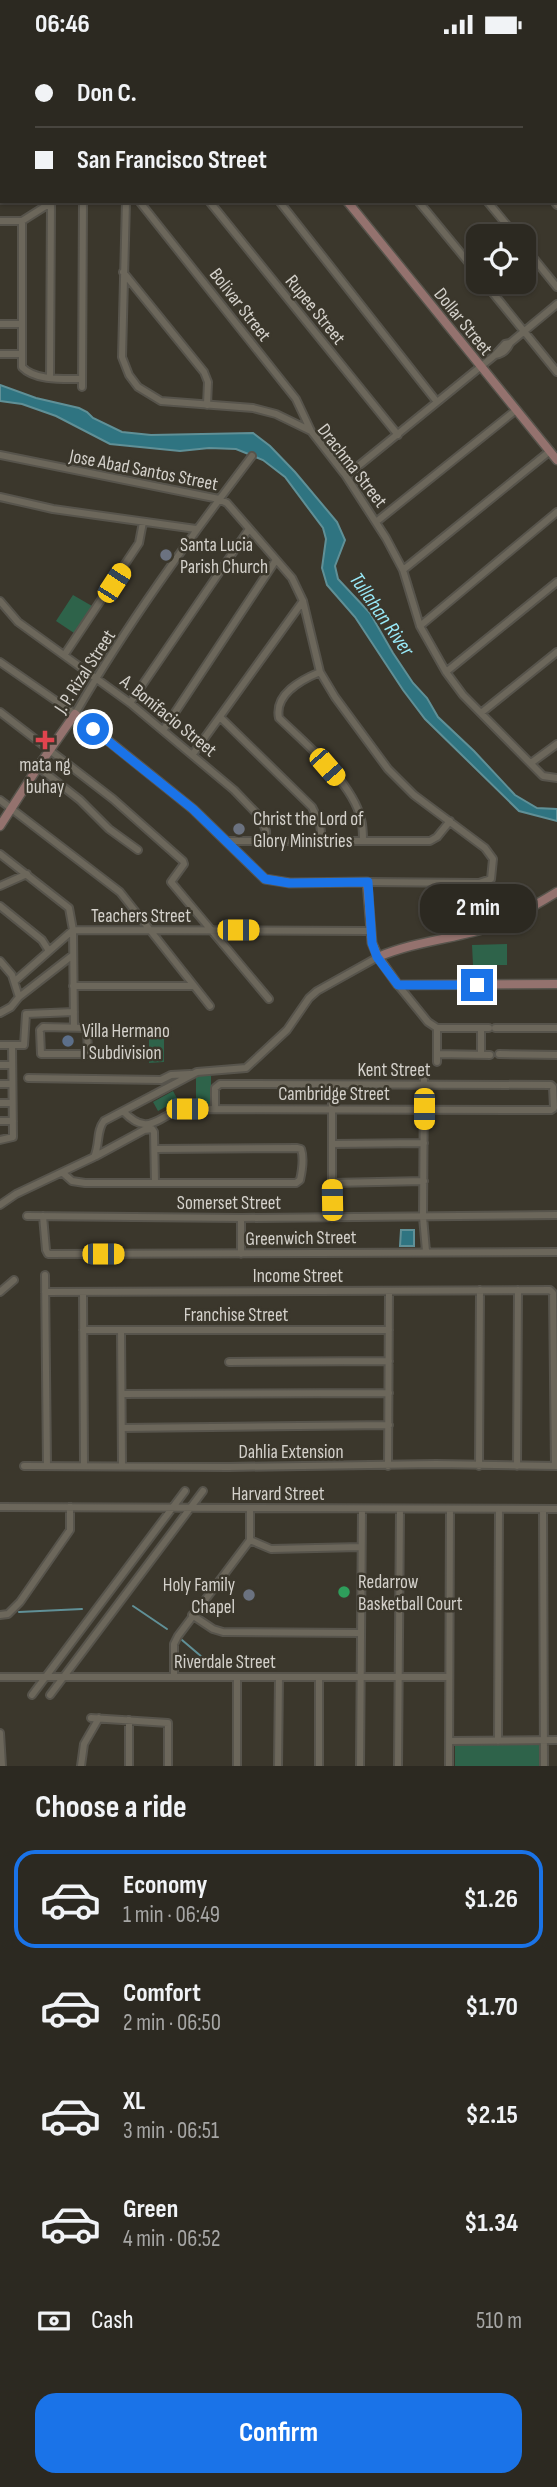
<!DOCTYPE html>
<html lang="en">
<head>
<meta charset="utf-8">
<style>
	:root { --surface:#2c2921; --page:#34312a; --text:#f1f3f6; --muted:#a6a6a5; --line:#48453f; --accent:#1a73e8 }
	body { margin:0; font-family:"Sofia Sans Condensed",sans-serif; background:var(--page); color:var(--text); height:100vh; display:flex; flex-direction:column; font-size:26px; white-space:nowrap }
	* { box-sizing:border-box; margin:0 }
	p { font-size:23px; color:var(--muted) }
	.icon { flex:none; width:38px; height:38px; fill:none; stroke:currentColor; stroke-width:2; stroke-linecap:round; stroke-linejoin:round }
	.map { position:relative; height:1717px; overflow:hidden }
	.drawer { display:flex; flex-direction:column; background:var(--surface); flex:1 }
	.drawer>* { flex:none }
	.guide { position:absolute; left:0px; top:0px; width:558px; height:154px; box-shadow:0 2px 5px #0004,0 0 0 2px var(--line); display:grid; align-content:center; height:154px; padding:0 35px; background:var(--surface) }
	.controls { position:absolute; left:466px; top:175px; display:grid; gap:14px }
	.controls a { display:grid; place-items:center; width:70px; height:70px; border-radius:14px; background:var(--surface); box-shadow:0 2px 5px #0004,0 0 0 2px var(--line); font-size:35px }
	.end { position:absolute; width:32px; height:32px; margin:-16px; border:9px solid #1a73e8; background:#fff; box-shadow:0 0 0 4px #fff }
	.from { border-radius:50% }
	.bubble { position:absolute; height:49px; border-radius:21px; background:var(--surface); box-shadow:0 2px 5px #0004,0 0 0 2px var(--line); font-size:23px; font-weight:700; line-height:49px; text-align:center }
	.car { position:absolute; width:21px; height:42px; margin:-21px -10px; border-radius:9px; box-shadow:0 0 5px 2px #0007; background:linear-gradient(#f5c518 24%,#345 0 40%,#f5c518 0 76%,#345 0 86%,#f5c518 0) }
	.guide b { display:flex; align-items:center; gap:24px; height:66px; font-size:26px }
	.guide b+b { border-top:2px solid var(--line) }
	.guide i { width:18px; height:18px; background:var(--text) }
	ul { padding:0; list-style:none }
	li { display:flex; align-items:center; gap:21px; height:98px; margin:0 14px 10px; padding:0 21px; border:4px solid transparent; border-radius:21px }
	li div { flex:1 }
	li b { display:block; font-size:26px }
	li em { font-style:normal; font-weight:700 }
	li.selected { border-color:var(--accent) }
	li>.icon { width:63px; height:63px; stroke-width:1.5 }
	h2 { padding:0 35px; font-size:32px; line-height:84px }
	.pay { display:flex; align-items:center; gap:18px; height:77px; padding:0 35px; font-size:26px }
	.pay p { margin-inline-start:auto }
	.primary-button { display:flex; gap:14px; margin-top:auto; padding:14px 35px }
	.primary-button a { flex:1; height:80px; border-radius:21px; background:var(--accent); color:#fff; font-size:28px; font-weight:700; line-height:80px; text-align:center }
	.status { display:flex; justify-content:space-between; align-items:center; height:49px; padding:0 35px; background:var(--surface); direction:ltr }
	.status svg { height:19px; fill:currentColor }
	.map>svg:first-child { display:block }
</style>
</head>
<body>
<div class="status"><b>06:46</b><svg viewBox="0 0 49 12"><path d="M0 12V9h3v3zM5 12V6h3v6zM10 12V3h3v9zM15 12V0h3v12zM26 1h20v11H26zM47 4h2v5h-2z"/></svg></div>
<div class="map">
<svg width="557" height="1717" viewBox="0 0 557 1717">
	<rect width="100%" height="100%" fill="#3b372c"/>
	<path fill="#2e634a" d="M73,546L92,557L74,584L56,572Z
		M507,895V916H473L472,896Z
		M149,988H164V1013L149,1014Z
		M196,1027H211V1057H196Z
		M173,1042L178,1051L158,1062L153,1053Z
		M455,1691H541L542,1717H455Z"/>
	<path fill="#2f7481" stroke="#609097" stroke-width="2" d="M0,336L36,349L79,359L87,363L93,369L122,383L151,386L253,384L270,397L295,423L337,473L345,491L335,517L338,530L370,564L393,604L413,634L427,649L438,668L474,702L515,746L537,759L557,760V772L519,762L425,670L403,641L355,568L327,536L322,519L326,490L323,479L285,428L263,411L236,400L209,399L180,402L110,395L56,367L22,355L0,352Z
		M401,1181H414V1197H400Z"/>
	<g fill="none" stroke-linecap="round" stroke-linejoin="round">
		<path stroke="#609097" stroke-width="2" d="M133,1557L167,1580
			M19,1563L82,1560
			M182,1591L202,1608"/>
		<g stroke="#57544c" stroke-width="10">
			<path id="street" d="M295,0L296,2
				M364,0L365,2
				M432,0L433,2
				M504,0L505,2
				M25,2L26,0
				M79,2V0
				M151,2L153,0
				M253,2L255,0
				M0,35L2,32
				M0,62H2
				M556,65L557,66
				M0,139H2
				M126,152L122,308L129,326L138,338L161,352L253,359L276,365L311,382L346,427L386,489L403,521L420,577L446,623L463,646L543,727L557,729
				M139,152L296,350L311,382
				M209,152L398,386
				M279,152L437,353
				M418,152L478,225
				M487,152L516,187
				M554,152L557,156
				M0,172H22L52,153
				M22,172V318C35,332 64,330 82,330
				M523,196L557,238
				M123,223L204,323L208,333L207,356
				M484,233L557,323
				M0,275H21
				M0,305H22
				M495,306C502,305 507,301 510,294L557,255
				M50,329L51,153
				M82,338L83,152
				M0,406L219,450L227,454L292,529L303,552L320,623L335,648L388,720L414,746L485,799L493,810L491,830L479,834L367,833
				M346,427L495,306L505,295L510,294
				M0,448L53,460L196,480
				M376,473L516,361
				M403,521L550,402
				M0,552L18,573L130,654L234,741L260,768L266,782V792
				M420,577L557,463
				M65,605L139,494L143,473
				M0,613L75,665C127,575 189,490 252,407
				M320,623C301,631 274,645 279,669C306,695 352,733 361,770C363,777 363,785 363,792
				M446,623L557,533
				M130,654L249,480
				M0,663L113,750L183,812L184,815L171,833L269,950
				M481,664L557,603
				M221,669L312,758L320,775L322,792
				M164,680L276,511
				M193,705L303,552
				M531,714L557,695
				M38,718L80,751L109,780L138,801
				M0,751L120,843L210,957
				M226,792H430L437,788L450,772
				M0,805L69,859L73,881L74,978
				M0,837L27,825
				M0,857L42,891L49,902
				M0,912L12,926L19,948
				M15,932L73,881L370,882
				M398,936L428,973L437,979
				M73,937H193
				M0,964L11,958L19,948L73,906
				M43,978L87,979L88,1005H41L40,981Z
				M437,979H489
				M495,979H557
				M0,996H24L26,965L74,963
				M437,1005L490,1006
				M499,1005L557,1006
				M481,1006V979
				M437,1013V979
				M0,1016H12
				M424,1025L423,1168L426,1202
				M28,1029L161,1031L171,1026L190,1025
				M0,1035H12
				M332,1036V1169
				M0,1054H12
				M123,1062C151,1092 159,1062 187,1060L551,1061L554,1059L553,1038L551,1036L220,1035L215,1039V1060
				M0,1072H13
				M0,1091L13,1088L12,996
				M332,1095L424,1094
				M96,1107L144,1081L152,1080L154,1083L155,1133
				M63,1124L72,1132L85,1134H296L300,1131C302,1122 304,1109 301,1100L297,1099L155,1100
				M332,1134L424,1132
				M0,1156L16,1145L94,1108C100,1096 96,1082 104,1072L197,1023L246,1019L287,981L309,949L317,942L378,908
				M27,1167L241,1169L557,1166
				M43,1167L46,1201L48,1205L557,1203
				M241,1169V1205
				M45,1226L47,1417
				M0,1243L14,1231
				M45,1243L550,1241L553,1244L555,1417
				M83,1243L84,1417
				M83,1281H389
				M121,1281L122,1417
				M229,1313L389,1312
				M122,1345L389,1344
				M122,1379L389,1376
				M24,1417L229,1418L436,1415L557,1417
				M388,1417L389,1242
				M479,1417L480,1241
				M517,1417L518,1241
				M0,1458L557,1460
				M543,1460L544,1717
				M250,1491L271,1500L361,1498
				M0,1566L8,1565L20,1553L70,1481V1458
				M192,1566L213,1580L223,1583L360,1584
				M0,1628H449
				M174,1628V1595L178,1587L250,1491V1460
				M32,1646L185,1442
				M50,1646L203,1442
				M91,1669L168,1674V1717
				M0,1684L2,1717
				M449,1692L557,1691
				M498,1692L499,1460
				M81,1717L84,1695L99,1669
				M129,1717V1671
				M237,1717V1628
				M278,1717L279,1628
				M319,1717V1628
				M360,1717L362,1460
				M398,1717L400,1460
				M449,1717L450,1460"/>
		</g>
		<g stroke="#57544c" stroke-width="11">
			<path id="secondary" d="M224,0L225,2
				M347,152L557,411
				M0,777L38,718L75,665L193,760L265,830L290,834L367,833L372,894L378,908L398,936L557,935
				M378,908C408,895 441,891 473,883C503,875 531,859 557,843"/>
		</g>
		<use href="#street" stroke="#6c675b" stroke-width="6"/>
		<use href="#secondary" stroke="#94726e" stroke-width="8"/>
	</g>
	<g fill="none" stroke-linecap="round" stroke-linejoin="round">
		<path stroke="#1a73e8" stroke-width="9" d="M93,680L193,760L265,830L289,834L368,833L372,894L377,908L398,936H477"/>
	</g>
	<g fill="#6b7280" stroke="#3b372c" stroke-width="2.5">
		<circle cx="166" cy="506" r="7"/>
		<circle cx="239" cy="780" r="7"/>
		<circle cx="249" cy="1546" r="7"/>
	</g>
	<path fill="#e0444e" stroke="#3b372c" stroke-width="2.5" d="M41.5 680.5h7v7h7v7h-7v7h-7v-7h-7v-7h7z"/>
	<circle fill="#5c6f8a" stroke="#3b372c" stroke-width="2.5" cx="68" cy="992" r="7"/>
	<circle fill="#2e9e5b" stroke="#3b372c" stroke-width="2.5" cx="344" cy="1543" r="7"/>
	<g text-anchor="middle" stroke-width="5" stroke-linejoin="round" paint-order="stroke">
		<g font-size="19" fill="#d4d1cb" stroke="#3b372c">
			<text transform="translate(241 255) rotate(52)" y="7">Bolivar Street</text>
			<text transform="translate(316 260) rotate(51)" y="7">Rupee Street</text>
			<text transform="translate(464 272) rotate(51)" y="7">Dollar Street</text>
			<text transform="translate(353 416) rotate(52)" y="7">Drachma Street</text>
			<text transform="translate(144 420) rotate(11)" y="7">Jose Abad Santos Street</text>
			<text transform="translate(84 622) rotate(-57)" y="7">J. P. Rizal Street</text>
			<text transform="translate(169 666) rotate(39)" y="7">A. Bonifacio Street</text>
			<text x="141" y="873">Teachers Street</text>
			<text x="394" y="1027">Kent Street</text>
			<text x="334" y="1051">Cambridge Street</text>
			<text x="229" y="1160">Somerset Street</text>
			<text transform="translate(301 1188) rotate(-1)" y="7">Greenwich Street</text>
			<text x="298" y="1233">Income Street</text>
			<text x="236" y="1272">Franchise Street</text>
			<text x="291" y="1409">Dahlia Extension</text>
			<text x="278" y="1451">Harvard Street</text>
			<text x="225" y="1619">Riverdale Street</text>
		</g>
		<g font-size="19" fill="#d4d1cb" stroke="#3b372c" text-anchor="start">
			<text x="180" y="502">Santa Lucia<tspan x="180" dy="22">Parish Church</tspan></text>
			<text x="45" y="722" text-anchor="middle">mata ng<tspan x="45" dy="22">buhay</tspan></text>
			<text x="253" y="776">Christ the Lord of<tspan x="253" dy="22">Glory Ministries</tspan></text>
			<text x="82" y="988">Villa Hermano<tspan x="82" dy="22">I Subdivision</tspan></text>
			<text x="358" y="1539">Redarrow<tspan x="358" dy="22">Basketball Court</tspan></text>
			<text x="235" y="1542" text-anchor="end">Holy Family<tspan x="235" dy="22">Chapel</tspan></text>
		</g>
		<g font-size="21" font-style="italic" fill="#99eaf9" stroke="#3b372c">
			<text transform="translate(382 565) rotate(55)" y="7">Tullahan River</text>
		</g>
	</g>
</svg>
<div class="controls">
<a><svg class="icon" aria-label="locate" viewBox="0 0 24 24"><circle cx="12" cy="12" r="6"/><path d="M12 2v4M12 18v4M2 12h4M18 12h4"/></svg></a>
</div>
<i class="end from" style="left:93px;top:680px"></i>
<i class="end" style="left:477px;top:936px"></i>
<div class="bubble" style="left:420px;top:835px;width:116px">2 min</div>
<i class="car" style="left:114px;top:534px;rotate:33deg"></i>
<i class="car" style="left:327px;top:718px;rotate:139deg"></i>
<i class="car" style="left:238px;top:881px;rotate:90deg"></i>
<i class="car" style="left:187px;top:1060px;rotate:90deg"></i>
<i class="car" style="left:424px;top:1060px;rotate:180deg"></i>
<i class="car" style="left:332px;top:1151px;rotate:359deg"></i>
<i class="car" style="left:103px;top:1205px;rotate:90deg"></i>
<div class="guide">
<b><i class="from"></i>Don C.</b>
<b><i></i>San Francisco Street</b>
</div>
</div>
<section class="drawer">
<h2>Choose a ride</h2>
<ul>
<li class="selected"><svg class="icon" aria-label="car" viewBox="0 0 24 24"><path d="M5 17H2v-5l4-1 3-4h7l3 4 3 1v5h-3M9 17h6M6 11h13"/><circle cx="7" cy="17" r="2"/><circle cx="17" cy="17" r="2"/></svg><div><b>Economy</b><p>1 min · 06:49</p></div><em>$1.26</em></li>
<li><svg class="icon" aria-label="car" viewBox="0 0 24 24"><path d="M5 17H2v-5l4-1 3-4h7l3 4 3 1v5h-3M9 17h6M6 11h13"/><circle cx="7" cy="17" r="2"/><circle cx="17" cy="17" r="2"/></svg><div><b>Comfort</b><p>2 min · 06:50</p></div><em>$1.70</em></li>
<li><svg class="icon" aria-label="car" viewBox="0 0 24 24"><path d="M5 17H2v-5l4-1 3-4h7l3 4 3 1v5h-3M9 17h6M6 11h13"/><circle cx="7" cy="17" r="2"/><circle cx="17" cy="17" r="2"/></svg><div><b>XL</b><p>3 min · 06:51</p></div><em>$2.15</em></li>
<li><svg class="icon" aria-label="car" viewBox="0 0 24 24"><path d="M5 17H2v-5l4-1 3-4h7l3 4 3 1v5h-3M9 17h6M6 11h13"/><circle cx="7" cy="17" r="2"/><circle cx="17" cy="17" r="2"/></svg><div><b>Green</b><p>4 min · 06:52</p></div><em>$1.34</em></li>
</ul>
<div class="pay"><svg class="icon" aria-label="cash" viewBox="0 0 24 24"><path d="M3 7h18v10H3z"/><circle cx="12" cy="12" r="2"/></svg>Cash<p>510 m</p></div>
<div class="primary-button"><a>Confirm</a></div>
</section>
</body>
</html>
